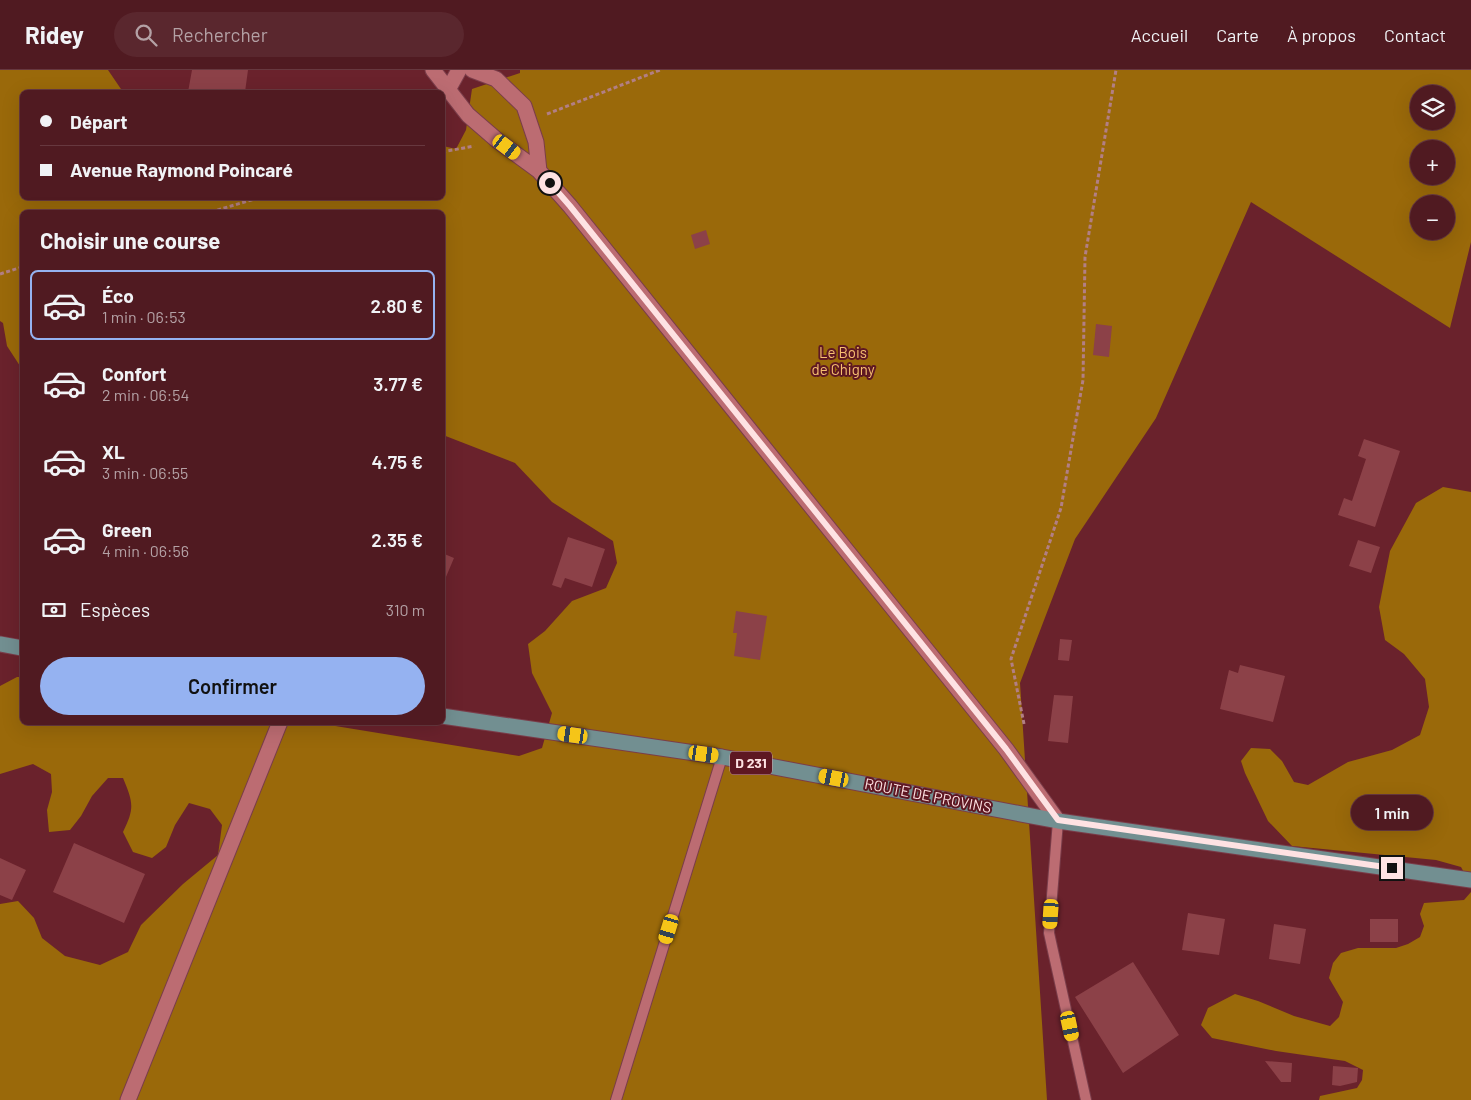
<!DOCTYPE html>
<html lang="fr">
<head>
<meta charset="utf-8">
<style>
	:root { --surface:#501a21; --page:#5a272e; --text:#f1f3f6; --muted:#b4a1a5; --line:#67383f; --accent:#95b2f1 }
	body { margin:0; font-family:Barlow,sans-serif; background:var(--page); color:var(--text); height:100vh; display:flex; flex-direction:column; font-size:19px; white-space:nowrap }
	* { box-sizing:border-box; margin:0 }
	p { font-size:16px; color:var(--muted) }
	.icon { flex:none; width:28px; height:28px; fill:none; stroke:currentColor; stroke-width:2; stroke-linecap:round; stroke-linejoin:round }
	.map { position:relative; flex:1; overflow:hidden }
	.panel { position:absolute; left:20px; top:140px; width:425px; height:515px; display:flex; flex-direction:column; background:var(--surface); border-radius:8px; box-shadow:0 5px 20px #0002,0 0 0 1px var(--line) }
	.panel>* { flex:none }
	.hud { position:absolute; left:20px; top:20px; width:425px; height:110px; border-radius:8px; box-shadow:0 5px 20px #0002,0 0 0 1px var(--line); display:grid; align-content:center; height:110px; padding:0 20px; background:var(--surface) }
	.controls { position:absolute; left:1410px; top:15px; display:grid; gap:10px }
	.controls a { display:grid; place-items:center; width:45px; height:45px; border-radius:50%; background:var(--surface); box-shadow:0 5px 20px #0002,0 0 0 1px var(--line); font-size:25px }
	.end { position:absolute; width:22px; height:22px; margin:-11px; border:6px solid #fee2e3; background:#111; box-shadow:0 0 0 2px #111 }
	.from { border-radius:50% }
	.bubble { position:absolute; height:35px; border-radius:18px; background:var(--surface); box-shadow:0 5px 20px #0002,0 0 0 1px var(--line); font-size:16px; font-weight:600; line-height:35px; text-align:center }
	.car { position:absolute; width:15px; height:30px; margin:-15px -8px; border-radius:6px; box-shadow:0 0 4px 1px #0007; background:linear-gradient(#f5c518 24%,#345 0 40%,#f5c518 0 76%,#345 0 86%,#f5c518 0) }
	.hud b { display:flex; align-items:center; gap:18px; height:48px; font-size:19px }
	.hud b+b { border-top:1px solid var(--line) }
	.hud i { width:12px; height:12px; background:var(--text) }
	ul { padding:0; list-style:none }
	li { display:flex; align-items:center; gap:15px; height:70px; margin:0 10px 8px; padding:0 10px; border:2px solid transparent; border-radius:8px }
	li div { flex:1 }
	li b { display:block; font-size:19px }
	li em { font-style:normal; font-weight:600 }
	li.current { border-color:var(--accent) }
	li>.icon { width:45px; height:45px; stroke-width:1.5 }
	h2 { padding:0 20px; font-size:22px; line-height:60px }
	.pay { display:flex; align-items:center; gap:12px; height:55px; padding:0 20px; font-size:19px }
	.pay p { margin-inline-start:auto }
	.button { display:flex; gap:10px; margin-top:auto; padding:10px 20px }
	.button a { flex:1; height:58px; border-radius:30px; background:var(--accent); color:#111; font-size:20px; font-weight:600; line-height:58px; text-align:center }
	header { display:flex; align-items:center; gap:30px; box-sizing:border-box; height:70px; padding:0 25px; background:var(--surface); border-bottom:1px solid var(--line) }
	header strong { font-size:24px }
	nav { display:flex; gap:28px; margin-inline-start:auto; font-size:18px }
	.search { width:350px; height:45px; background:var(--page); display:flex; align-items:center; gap:12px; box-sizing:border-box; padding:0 18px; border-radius:28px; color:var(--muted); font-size:19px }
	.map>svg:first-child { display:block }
</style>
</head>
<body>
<header>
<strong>Ridey</strong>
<div class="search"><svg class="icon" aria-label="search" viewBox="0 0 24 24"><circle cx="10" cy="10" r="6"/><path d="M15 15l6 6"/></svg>Rechercher</div>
<nav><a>Accueil</a><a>Carte</a><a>À propos</a><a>Contact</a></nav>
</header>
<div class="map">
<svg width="1471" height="1030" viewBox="0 0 1471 1030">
	<rect width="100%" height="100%" fill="#6a222c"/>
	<path fill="#9a690a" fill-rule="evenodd" d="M0,0H108L123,22H22V128H442L443,76L456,79L466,60L472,19L520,3V0H1471V172L1450,258L1251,132L1156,348L1075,469L1020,613L1047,1030H0V834L18,831L34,848L42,868L65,886L100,895L128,882L141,855L183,814L218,785L222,755L210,739L189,733L175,755L166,777L152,788L133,782L123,762C135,738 133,732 123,708H108L92,726L81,746L70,760L49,762L47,740L52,722L51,704L33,694L0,704V616L17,607H22V652L317,653L519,686L542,678L552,643L532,603L528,574L545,561L572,531L606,518L617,493L613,471L552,432L515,393L443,365L442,142H22V297L20,296L7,276L3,253L0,251ZM1419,24H1446V51H1419ZM1419,79H1446V106H1419ZM1419,134H1446V161H1419Z
		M1443,417L1471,422V815L1461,797L1436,790L1292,776L1268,751L1245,703L1241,691L1251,678L1270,679L1282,691L1294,712L1308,715L1348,692L1392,680L1420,665L1429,637L1425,609L1404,584L1385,570L1379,537L1390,481L1416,433Z
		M1471,822V1030H1319L1320,1026L1357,1018L1362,1010L1363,1000L1345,991L1276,981L1212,968L1201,955L1208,938L1235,924L1258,931L1294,946L1330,956L1339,947L1343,932L1329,908L1333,893L1341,883L1358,878H1396L1408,874L1420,867L1424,856L1420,844L1424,833L1464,830Z"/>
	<path fill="#8c4148" d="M192,0H248L245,22H188Z
		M706,160L710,174L695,179L691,165Z
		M1096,254L1112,256L1109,287L1093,285Z
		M1364,369L1400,381L1375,457L1338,445L1344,428L1352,431L1366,389L1358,386Z
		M568,467L605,479L592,517L565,508L561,518L552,515Z
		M1358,470L1380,477L1371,503L1349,496Z
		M442,483L454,488L443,514H442Z
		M736,541L767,546L760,590L734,586L737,563H733Z
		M1060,569L1072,570L1069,591L1058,590Z
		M1240,595L1285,606L1273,652L1220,639L1229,600L1238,603Z
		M1054,625L1073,626L1068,673L1048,671Z
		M74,773L145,804L124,853L53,822Z
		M0,788L26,800L12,830L0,825Z
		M1188,843L1225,849L1219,885L1182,880Z
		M1370,849H1398V872H1370Z
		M1274,854L1306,859L1300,894L1269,889Z
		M1133,892L1179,965L1123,1003L1075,927Z
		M1265,991L1292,993L1291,1012H1281Z
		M1333,996L1358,998L1357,1012L1340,1016L1332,1015Z"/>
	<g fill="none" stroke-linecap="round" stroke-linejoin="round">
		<g stroke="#7a3d4a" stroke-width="12">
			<path id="service" d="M1058,751L1049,863L1086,1030
				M616,1030L722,687"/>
		</g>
		<g stroke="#7a3d4a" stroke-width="17">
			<path id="minor" d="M448,20L459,0
				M128,1030L280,652"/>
		</g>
		<g stroke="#7a3d4a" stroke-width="17">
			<path id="secondary" d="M433,0L468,45L498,71L539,101L570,136L1006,679L1058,751
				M472,0L496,9L524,36L536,72L539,101"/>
		</g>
		<g stroke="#7a3d4a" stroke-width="17">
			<path id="primary" d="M0,574L22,578
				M442,646L722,687L1058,751L1471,810"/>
		</g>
		<path stroke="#b27f85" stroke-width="3" stroke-dasharray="4 2.5" stroke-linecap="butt" d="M547,44L660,0
			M442,82L474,76
			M211,142L258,128
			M0,204L22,197
			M1024,654L1011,589L1061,438L1083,310L1085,187L1116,0"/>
		<use href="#service" stroke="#bc6c72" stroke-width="10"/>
		<use href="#minor" stroke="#bc6c72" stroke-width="15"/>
		<use href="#secondary" stroke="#bc6c72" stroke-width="15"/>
		<use href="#primary" stroke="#728f91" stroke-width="15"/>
	</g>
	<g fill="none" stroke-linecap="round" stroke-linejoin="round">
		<path stroke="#fee2e3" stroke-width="6" d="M550,113L570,136L1006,679L1058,750L1392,798"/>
	</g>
	<g text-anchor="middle" stroke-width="4" stroke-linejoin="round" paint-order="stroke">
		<rect fill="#5e1722" stroke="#cea5a9" stroke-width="1" x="730" y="681.5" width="42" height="23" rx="4"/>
		<g font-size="14" font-weight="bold" fill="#fee2e3">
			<text x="751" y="698">D 231</text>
		</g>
		<g font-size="15" fill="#f7c071" stroke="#5e1722">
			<text x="843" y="288">Le Bois<tspan x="843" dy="17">de Chigny</tspan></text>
		</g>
		<g font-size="15" fill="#fee2e3" stroke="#5e1722">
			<text transform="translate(928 726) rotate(11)" y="5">ROUTE DE PROVINS</text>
		</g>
	</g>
</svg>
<div class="controls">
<a><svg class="icon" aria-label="layers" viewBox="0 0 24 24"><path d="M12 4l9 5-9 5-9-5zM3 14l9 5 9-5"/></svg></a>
<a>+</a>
<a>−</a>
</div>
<i class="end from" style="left:550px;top:113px"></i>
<i class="end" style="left:1392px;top:798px"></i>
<div class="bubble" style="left:1351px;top:725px;width:82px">1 min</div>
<i class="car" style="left:507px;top:77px;rotate:127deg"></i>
<i class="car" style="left:573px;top:665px;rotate:278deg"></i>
<i class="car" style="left:704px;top:684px;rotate:98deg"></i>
<i class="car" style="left:834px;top:708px;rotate:281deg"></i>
<i class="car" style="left:1051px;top:844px;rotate:184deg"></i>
<i class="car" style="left:669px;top:859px;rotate:197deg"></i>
<i class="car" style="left:1070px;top:956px;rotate:168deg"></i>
<div class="hud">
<b><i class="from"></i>Départ</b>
<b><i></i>Avenue Raymond Poincaré</b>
</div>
<section class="panel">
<h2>Choisir une course</h2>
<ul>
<li class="current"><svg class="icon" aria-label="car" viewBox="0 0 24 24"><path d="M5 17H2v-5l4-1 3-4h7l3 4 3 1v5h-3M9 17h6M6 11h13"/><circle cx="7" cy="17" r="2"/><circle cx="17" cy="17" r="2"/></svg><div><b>Éco</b><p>1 min · 06:53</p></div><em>2.80 €</em></li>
<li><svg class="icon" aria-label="car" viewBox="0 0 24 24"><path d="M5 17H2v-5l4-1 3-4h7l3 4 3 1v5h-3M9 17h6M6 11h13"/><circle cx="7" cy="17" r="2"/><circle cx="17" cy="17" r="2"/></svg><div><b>Confort</b><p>2 min · 06:54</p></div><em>3.77 €</em></li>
<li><svg class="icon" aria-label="car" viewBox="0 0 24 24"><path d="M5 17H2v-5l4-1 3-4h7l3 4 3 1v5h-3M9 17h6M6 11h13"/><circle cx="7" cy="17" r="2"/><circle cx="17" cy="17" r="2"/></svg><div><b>XL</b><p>3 min · 06:55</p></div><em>4.75 €</em></li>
<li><svg class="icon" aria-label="car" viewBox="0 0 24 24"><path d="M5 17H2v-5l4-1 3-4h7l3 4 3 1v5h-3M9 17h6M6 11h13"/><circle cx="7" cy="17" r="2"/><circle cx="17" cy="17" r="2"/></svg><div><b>Green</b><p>4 min · 06:56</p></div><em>2.35 €</em></li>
</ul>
<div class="pay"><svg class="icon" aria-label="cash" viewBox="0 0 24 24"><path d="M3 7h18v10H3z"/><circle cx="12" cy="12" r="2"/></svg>Espèces<p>310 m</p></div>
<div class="button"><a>Confirmer</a></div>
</section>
</div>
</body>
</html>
